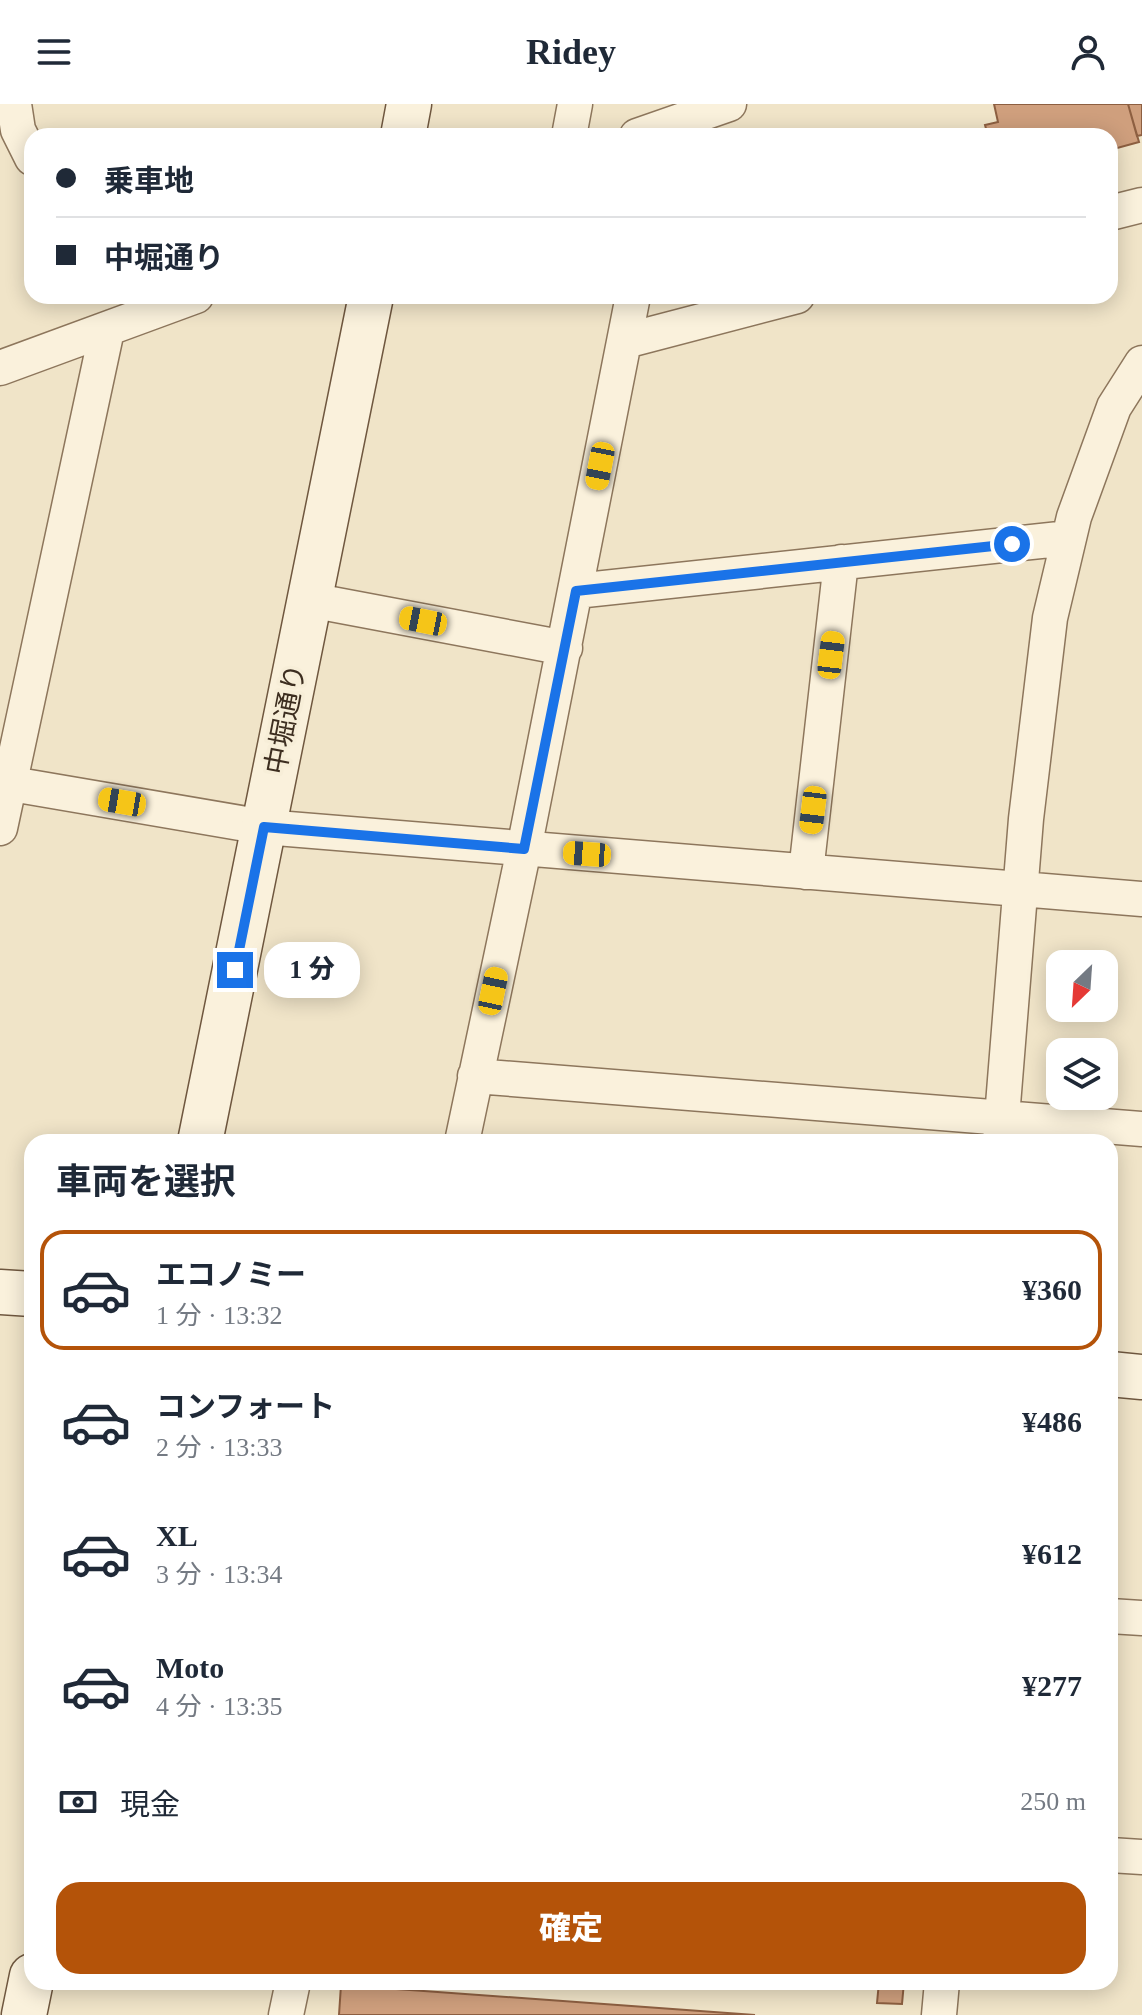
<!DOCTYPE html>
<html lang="ja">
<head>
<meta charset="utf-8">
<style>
	:root { --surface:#fff; --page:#f2f2f3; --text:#1f2937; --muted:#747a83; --line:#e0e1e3; --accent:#b45309 }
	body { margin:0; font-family:"Times New Roman","Noto Sans JP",serif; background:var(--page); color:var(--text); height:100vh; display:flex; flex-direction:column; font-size:30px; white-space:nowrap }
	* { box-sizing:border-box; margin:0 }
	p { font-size:26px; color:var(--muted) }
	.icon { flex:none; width:44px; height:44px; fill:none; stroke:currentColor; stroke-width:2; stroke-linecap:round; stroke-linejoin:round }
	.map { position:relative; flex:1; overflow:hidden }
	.drawer { position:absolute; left:24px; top:1030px; width:1094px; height:856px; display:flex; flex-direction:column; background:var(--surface); border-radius:24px; box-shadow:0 4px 20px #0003 }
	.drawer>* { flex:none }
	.guide { position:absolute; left:24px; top:24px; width:1094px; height:176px; border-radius:24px; box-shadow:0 4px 20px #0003; display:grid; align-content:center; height:176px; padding:0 32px; background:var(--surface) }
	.needle { width:52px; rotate:205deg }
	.controls { position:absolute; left:1046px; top:846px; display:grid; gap:16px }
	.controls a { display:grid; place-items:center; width:72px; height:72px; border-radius:16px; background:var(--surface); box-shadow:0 4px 20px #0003; font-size:40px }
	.end { position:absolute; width:36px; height:36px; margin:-18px; border:10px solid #1a73e8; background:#fff; box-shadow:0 0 0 4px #fff }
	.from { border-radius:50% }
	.bubble { position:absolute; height:56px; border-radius:24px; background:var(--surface); box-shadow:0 4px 20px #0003; font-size:26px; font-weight:800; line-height:56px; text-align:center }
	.car { position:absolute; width:24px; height:48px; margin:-24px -12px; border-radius:10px; box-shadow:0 0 6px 2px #0007; background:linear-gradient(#f5c518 24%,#345 0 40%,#f5c518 0 76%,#345 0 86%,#f5c518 0) }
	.guide b { display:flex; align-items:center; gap:28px; height:76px; font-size:30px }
	.guide b+b { border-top:2px solid var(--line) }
	.guide i { width:20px; height:20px; background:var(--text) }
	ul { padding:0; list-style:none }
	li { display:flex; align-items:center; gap:24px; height:120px; margin:0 16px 12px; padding:0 16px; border:4px solid transparent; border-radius:24px }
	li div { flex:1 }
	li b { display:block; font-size:30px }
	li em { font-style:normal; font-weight:800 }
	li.active { border-color:var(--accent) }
	li>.icon { width:72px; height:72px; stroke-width:1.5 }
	h2 { padding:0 32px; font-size:36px; line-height:96px }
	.pay { display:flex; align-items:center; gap:20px; height:88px; padding:0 32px; font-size:30px }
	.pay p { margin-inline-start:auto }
	.button { display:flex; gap:16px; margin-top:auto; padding:16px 32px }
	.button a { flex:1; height:92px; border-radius:24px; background:var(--accent); color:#fff; font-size:32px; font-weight:800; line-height:92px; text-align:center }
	header { display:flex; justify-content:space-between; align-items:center; height:104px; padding:0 32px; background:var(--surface); font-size:36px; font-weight:800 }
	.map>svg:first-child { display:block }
</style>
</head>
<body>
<header><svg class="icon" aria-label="menu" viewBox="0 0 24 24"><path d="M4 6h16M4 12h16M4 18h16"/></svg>Ridey<svg class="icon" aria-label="person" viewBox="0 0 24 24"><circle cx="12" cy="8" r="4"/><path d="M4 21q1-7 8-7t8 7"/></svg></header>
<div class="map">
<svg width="1142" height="1911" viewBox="0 0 1142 1911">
	<rect width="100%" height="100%" fill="#f0e4c8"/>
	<path fill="#cf9f7d" stroke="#8d5f41" stroke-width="2" d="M994,0H1128L1139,38L1110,46V32H988L985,21L998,18Z
		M1128,0H1142V31L1137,32Z
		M879,1878H904L902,1900L877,1899Z
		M341,1881L755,1911H339Z"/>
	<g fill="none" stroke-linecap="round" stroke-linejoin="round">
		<g stroke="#8d765c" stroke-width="37">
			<path id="street" d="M14,0L18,26L32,54
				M569,32L575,0
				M637,32L729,0
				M1110,109L1142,101
				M625,237L797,192
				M0,264L196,192
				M576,487L1069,434
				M310,496L565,544
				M0,678L264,723L1142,795
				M0,724L107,226
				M806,768L841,458
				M475,972L1142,1025
				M462,1038L524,745L633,192
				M1000,1038L1026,715L1050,514L1074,413L1114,303L1142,259
				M1110,1512L1142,1514
				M1110,1751L1142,1753
				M286,1911L293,1878
				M939,1911L942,1878"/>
		</g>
		<g stroke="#6f573f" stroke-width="47">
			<path id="secondary" d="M403,32L409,0
				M200,1038L371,192
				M0,1188L32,1190
				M1110,1270L1142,1273
				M24,1911L32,1872"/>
		</g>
		<use href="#street" stroke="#faf1dc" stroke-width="34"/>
		<use href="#secondary" stroke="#faf1dc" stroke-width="44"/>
	</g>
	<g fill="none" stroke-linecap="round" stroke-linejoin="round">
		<path stroke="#1a73e8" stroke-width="10" d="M235,866L264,723L524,745L576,487L1012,440"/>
	</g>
	<g text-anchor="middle" stroke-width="7" stroke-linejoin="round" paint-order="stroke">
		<g font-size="28" fill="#3d2e20" stroke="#f7eed8">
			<text transform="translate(285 615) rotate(-79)" y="10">中堀通り</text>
		</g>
	</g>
</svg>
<div class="controls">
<a><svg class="needle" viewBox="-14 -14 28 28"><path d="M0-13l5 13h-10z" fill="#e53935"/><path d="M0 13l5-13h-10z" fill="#747a83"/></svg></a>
<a><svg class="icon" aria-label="layers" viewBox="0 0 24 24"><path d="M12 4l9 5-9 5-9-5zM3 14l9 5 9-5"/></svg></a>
</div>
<i class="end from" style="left:1012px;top:440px"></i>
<i class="end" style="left:235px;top:866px"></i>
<div class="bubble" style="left:264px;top:838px;width:96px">1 分</div>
<i class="car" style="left:600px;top:362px;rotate:191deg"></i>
<i class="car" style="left:423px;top:517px;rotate:281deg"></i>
<i class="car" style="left:831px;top:551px;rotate:7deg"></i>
<i class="car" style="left:122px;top:698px;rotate:280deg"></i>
<i class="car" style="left:813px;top:706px;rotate:187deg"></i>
<i class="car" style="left:587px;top:750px;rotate:274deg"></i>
<i class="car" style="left:493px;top:887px;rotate:12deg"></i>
<div class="guide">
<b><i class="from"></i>乗車地</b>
<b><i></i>中堀通り</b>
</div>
<section class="drawer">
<h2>車両を選択</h2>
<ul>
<li class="active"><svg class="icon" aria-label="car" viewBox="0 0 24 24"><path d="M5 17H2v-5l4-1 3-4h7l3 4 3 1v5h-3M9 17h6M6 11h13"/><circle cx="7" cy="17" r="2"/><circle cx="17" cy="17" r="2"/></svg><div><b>エコノミー</b><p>1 分 · 13:32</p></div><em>¥360</em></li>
<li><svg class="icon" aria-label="car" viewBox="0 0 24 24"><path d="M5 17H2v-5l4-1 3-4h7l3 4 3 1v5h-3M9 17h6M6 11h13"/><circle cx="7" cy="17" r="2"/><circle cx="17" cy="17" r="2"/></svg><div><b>コンフォート</b><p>2 分 · 13:33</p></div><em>¥486</em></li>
<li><svg class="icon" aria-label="car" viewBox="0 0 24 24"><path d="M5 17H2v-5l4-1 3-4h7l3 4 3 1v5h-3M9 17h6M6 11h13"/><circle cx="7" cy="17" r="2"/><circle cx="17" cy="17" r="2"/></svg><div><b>XL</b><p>3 分 · 13:34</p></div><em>¥612</em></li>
<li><svg class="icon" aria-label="car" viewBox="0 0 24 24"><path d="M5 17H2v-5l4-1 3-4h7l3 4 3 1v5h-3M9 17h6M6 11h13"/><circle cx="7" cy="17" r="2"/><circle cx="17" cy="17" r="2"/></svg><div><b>Moto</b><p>4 分 · 13:35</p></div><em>¥277</em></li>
</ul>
<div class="pay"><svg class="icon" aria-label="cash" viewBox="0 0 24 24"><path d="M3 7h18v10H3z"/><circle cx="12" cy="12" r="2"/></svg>現金<p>250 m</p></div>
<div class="button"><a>確定</a></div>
</section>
</div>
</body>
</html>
